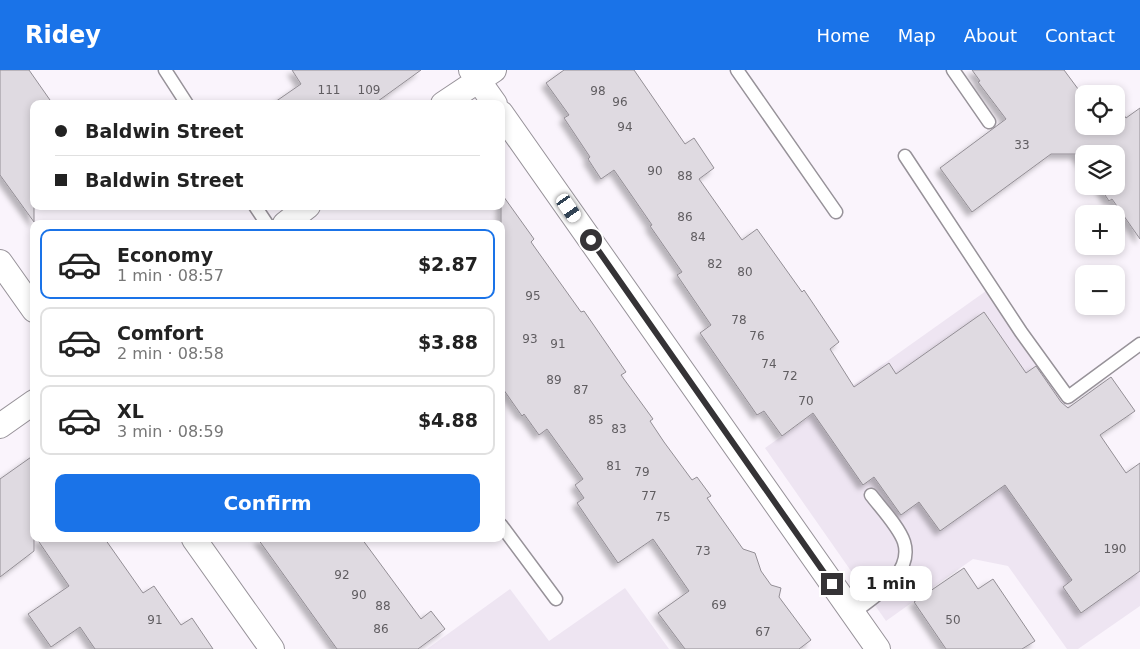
<!DOCTYPE html>
<html lang="en">
<head>
<meta charset="utf-8">
<style>
	:root { --surface:#fff; --page:#f2f2f2; --text:#222; --muted:#767676; --line:#e0e0e0; --accent:#1a73e8 }
	body { margin:0; font-family:"DejaVu Sans",sans-serif; background:var(--page); color:var(--text); height:100vh; display:flex; flex-direction:column; font-size:19px; white-space:nowrap }
	* { box-sizing:border-box; margin:0 }
	p { font-size:16px; color:var(--muted) }
	.icon { flex:none; width:28px; height:28px; fill:none; stroke:currentColor; stroke-width:2; stroke-linecap:round; stroke-linejoin:round }
	.map { position:relative; flex:1; overflow:hidden }
	.details { position:absolute; left:30px; top:150px; width:475px; height:322px; display:flex; flex-direction:column; background:var(--surface); border-radius:10px; box-shadow:0 2px 8px #0003 }
	.details>* { flex:none }
	.top-card { position:absolute; left:30px; top:30px; width:475px; height:110px; border-radius:10px; box-shadow:0 2px 8px #0003; display:grid; align-content:center; height:110px; padding:0 25px; background:var(--surface) }
	.tools { position:absolute; left:1075px; top:15px; display:grid; gap:10px }
	.tools a { display:grid; place-items:center; width:50px; height:50px; border-radius:10px; background:var(--surface); box-shadow:0 2px 8px #0003; font-size:25px }
	.end { position:absolute; width:22px; height:22px; margin:-11px; border:6px solid #353336; background:#fff; box-shadow:0 0 0 2px #fff }
	.from { border-radius:50% }
	.bubble { position:absolute; height:35px; border-radius:10px; background:var(--surface); box-shadow:0 2px 8px #0003; font-size:16px; font-weight:700; line-height:35px; text-align:center }
	.car { position:absolute; width:15px; height:30px; margin:-15px -8px; border-radius:6px; box-shadow:0 0 4px 1px #0007; background:linear-gradient(#fff 24%,#345 0 40%,#fff 0 76%,#345 0 86%,#fff 0) }
	.top-card b { display:flex; align-items:center; gap:18px; height:48px; font-size:19px }
	.top-card b+b { border-top:1px solid var(--line) }
	.top-card i { width:12px; height:12px; background:var(--text) }
	ul { padding:9px 0 0; list-style:none }
	li { display:flex; align-items:center; gap:15px; height:70px; margin:0 10px 8px; padding:0 15px; border:2px solid var(--line); border-radius:10px }
	li div { flex:1 }
	li b { display:block; font-size:19px }
	li em { font-style:normal; font-weight:700 }
	li.selected { border-color:var(--accent) }
	li>.icon { width:45px; height:45px; stroke-width:1.5 }
	.cta { display:flex; gap:10px; margin-top:auto; padding:10px 25px }
	.cta a { flex:1; height:58px; border-radius:10px; background:var(--accent); color:#fff; font-size:20px; font-weight:700; line-height:58px; text-align:center }
	header { display:flex; align-items:center; gap:30px; box-sizing:border-box; height:70px; padding:0 25px; background:var(--accent); color:#fff }
	header strong { font-size:24px }
	nav { display:flex; gap:28px; margin-inline-start:auto; font-size:18px }
	.map>svg:first-child { display:block }
</style>
</head>
<body>
<header>
<strong>Ridey</strong>
<nav><a>Home</a><a>Map</a><a>About</a><a>Contact</a></nav>
</header>
<div class="map">
<svg width="1140" height="579" viewBox="0 0 1140 579">
	<defs>
		<filter id="shadow"><feDropShadow dx="-4.5" dy="4.5" stdDeviation="2.5" flood-color="#0004"/></filter>
	</defs>
	<rect width="100%" height="100%" fill="#faf4fc"/>
	<path fill="#eee5f2" d="M986,221L1067,337L1076,332L1140,424V536L1078,579H1067L1008,496L973,489L886,551L765,378Z
		M625,518L669,579H427L510,519L549,571Z"/>
	<path fill="#dfdae1" stroke="#938e95" filter="url(#shadow)" d="M0,0H29L50,30L44,34H34V152L0,105Z
		M292,0H421L374,34H272L301,14Z
		M564,0H634L685,74L694,68L714,98L699,109L742,170L757,159L802,222L804,220L839,272L830,279L854,317L889,293L896,304L984,242L1026,303L1036,296L1061,332L1068,338L1111,307L1135,341L1100,365L1126,403L1140,393V501L1081,543L1063,517L1072,510L1005,415L940,461L919,432L901,445L874,407L863,415L813,343L782,366L764,341L757,345L700,263L711,255L677,205L682,202L650,156L652,155L614,100L601,109L588,89L590,87L564,48L569,45L546,13Z
		M972,0H1064L1084,27V56H1116V40L1119,38L1126,48L1140,38V169L1112,129L1109,131L1099,116H1116V84H1084V95L1076,84H1051L972,142L940,98L1006,49L978,12L980,11Z
		M501,123L534,169L531,172L581,242L584,241L626,302L621,305L653,349L650,351L664,372L692,410L697,407L711,426L707,428L743,479L755,483L761,501L771,515L781,518L779,527L811,570L799,579H685L658,543L689,521L653,469L618,493L577,433L584,428L575,415L583,409L547,359L539,365L524,344L522,346L501,316Z
		M34,385V481L0,507V409Z
		M37,469H105L143,523L154,516L181,555L192,548L213,579H95L80,557L51,577L28,544L69,516Z
		M258,469H362L421,549L431,541L445,559L418,579H337Z
		M964,498L978,519L993,509L1035,571L1022,579H946L914,532Z"/>
	<g fill="none" stroke-linecap="round" stroke-linejoin="round">
		<g stroke="#979299" stroke-width="15">
			<path id="service" d="M165,0L187,34
				M737,0L836,142
				M953,0L989,52
				M905,86L1021,262L1068,327L1140,274
				M255,136L267,154
				M501,455L556,529
				M853,543C873,527 914,504 904,472C899,457 881,438 871,425"/>
		</g>
		<g stroke="#979299" stroke-width="26">
			<path id="minor" d="M471,0L495,34
				M443,34L494,0
				M501,43L878,579
				M285,154L308,136
				M0,192L34,240
				M0,356L34,332
				M194,469L272,579"/>
		</g>
		<use href="#service" stroke="#fff" stroke-width="12"/>
		<use href="#minor" stroke="#fff" stroke-width="24"/>
	</g>
	<g fill="none" stroke-linecap="round" stroke-linejoin="round">
		<path stroke="#353336" stroke-width="6" d="M591,170L832,514"/>
	</g>
	<g text-anchor="middle" stroke-width="4" stroke-linejoin="round" paint-order="stroke">
		<g font-size="12" fill="#605d61">
			<text x="329" y="24">111</text>
			<text x="369" y="24">109</text>
			<text x="598" y="25">98</text>
			<text x="620" y="36">96</text>
			<text x="625" y="61">94</text>
			<text x="1022" y="79">33</text>
			<text x="655" y="105">90</text>
			<text x="685" y="110">88</text>
			<text x="685" y="151">86</text>
			<text x="698" y="171">84</text>
			<text x="715" y="198">82</text>
			<text x="745" y="206">80</text>
			<text x="533" y="230">95</text>
			<text x="739" y="254">78</text>
			<text x="757" y="270">76</text>
			<text x="530" y="273">93</text>
			<text x="558" y="278">91</text>
			<text x="769" y="298">74</text>
			<text x="790" y="310">72</text>
			<text x="554" y="314">89</text>
			<text x="581" y="324">87</text>
			<text x="806" y="335">70</text>
			<text x="596" y="354">85</text>
			<text x="619" y="363">83</text>
			<text x="614" y="400">81</text>
			<text x="642" y="406">79</text>
			<text x="649" y="430">77</text>
			<text x="663" y="451">75</text>
			<text x="1115" y="483">190</text>
			<text x="703" y="485">73</text>
			<text x="342" y="509">92</text>
			<text x="359" y="529">90</text>
			<text x="719" y="539">69</text>
			<text x="383" y="540">88</text>
			<text x="155" y="554">91</text>
			<text x="953" y="554">50</text>
			<text x="381" y="563">86</text>
			<text x="763" y="566">67</text>
		</g>
	</g>
</svg>
<div class="tools">
<a><svg class="icon" aria-label="locate" viewBox="0 0 24 24"><circle cx="12" cy="12" r="6"/><path d="M12 2v4M12 18v4M2 12h4M18 12h4"/></svg></a>
<a><svg class="icon" aria-label="layers" viewBox="0 0 24 24"><path d="M12 4l9 5-9 5-9-5zM3 14l9 5 9-5"/></svg></a>
<a>+</a>
<a>−</a>
</div>
<i class="end from" style="left:591px;top:170px"></i>
<i class="end" style="left:832px;top:514px"></i>
<div class="bubble" style="left:850px;top:496px;width:82px">1 min</div>
<i class="car" style="left:569px;top:138px;rotate:145deg"></i>
<div class="top-card">
<b><i class="from"></i>Baldwin Street</b>
<b><i></i>Baldwin Street</b>
</div>
<section class="details">
<ul>
<li class="selected"><svg class="icon" aria-label="car" viewBox="0 0 24 24"><path d="M5 17H2v-5l4-1 3-4h7l3 4 3 1v5h-3M9 17h6M6 11h13"/><circle cx="7" cy="17" r="2"/><circle cx="17" cy="17" r="2"/></svg><div><b>Economy</b><p>1 min · 08:57</p></div><em>$2.87</em></li>
<li><svg class="icon" aria-label="car" viewBox="0 0 24 24"><path d="M5 17H2v-5l4-1 3-4h7l3 4 3 1v5h-3M9 17h6M6 11h13"/><circle cx="7" cy="17" r="2"/><circle cx="17" cy="17" r="2"/></svg><div><b>Comfort</b><p>2 min · 08:58</p></div><em>$3.88</em></li>
<li><svg class="icon" aria-label="car" viewBox="0 0 24 24"><path d="M5 17H2v-5l4-1 3-4h7l3 4 3 1v5h-3M9 17h6M6 11h13"/><circle cx="7" cy="17" r="2"/><circle cx="17" cy="17" r="2"/></svg><div><b>XL</b><p>3 min · 08:59</p></div><em>$4.88</em></li>
</ul>
<div class="cta"><a>Confirm</a></div>
</section>
</div>
</body>
</html>
